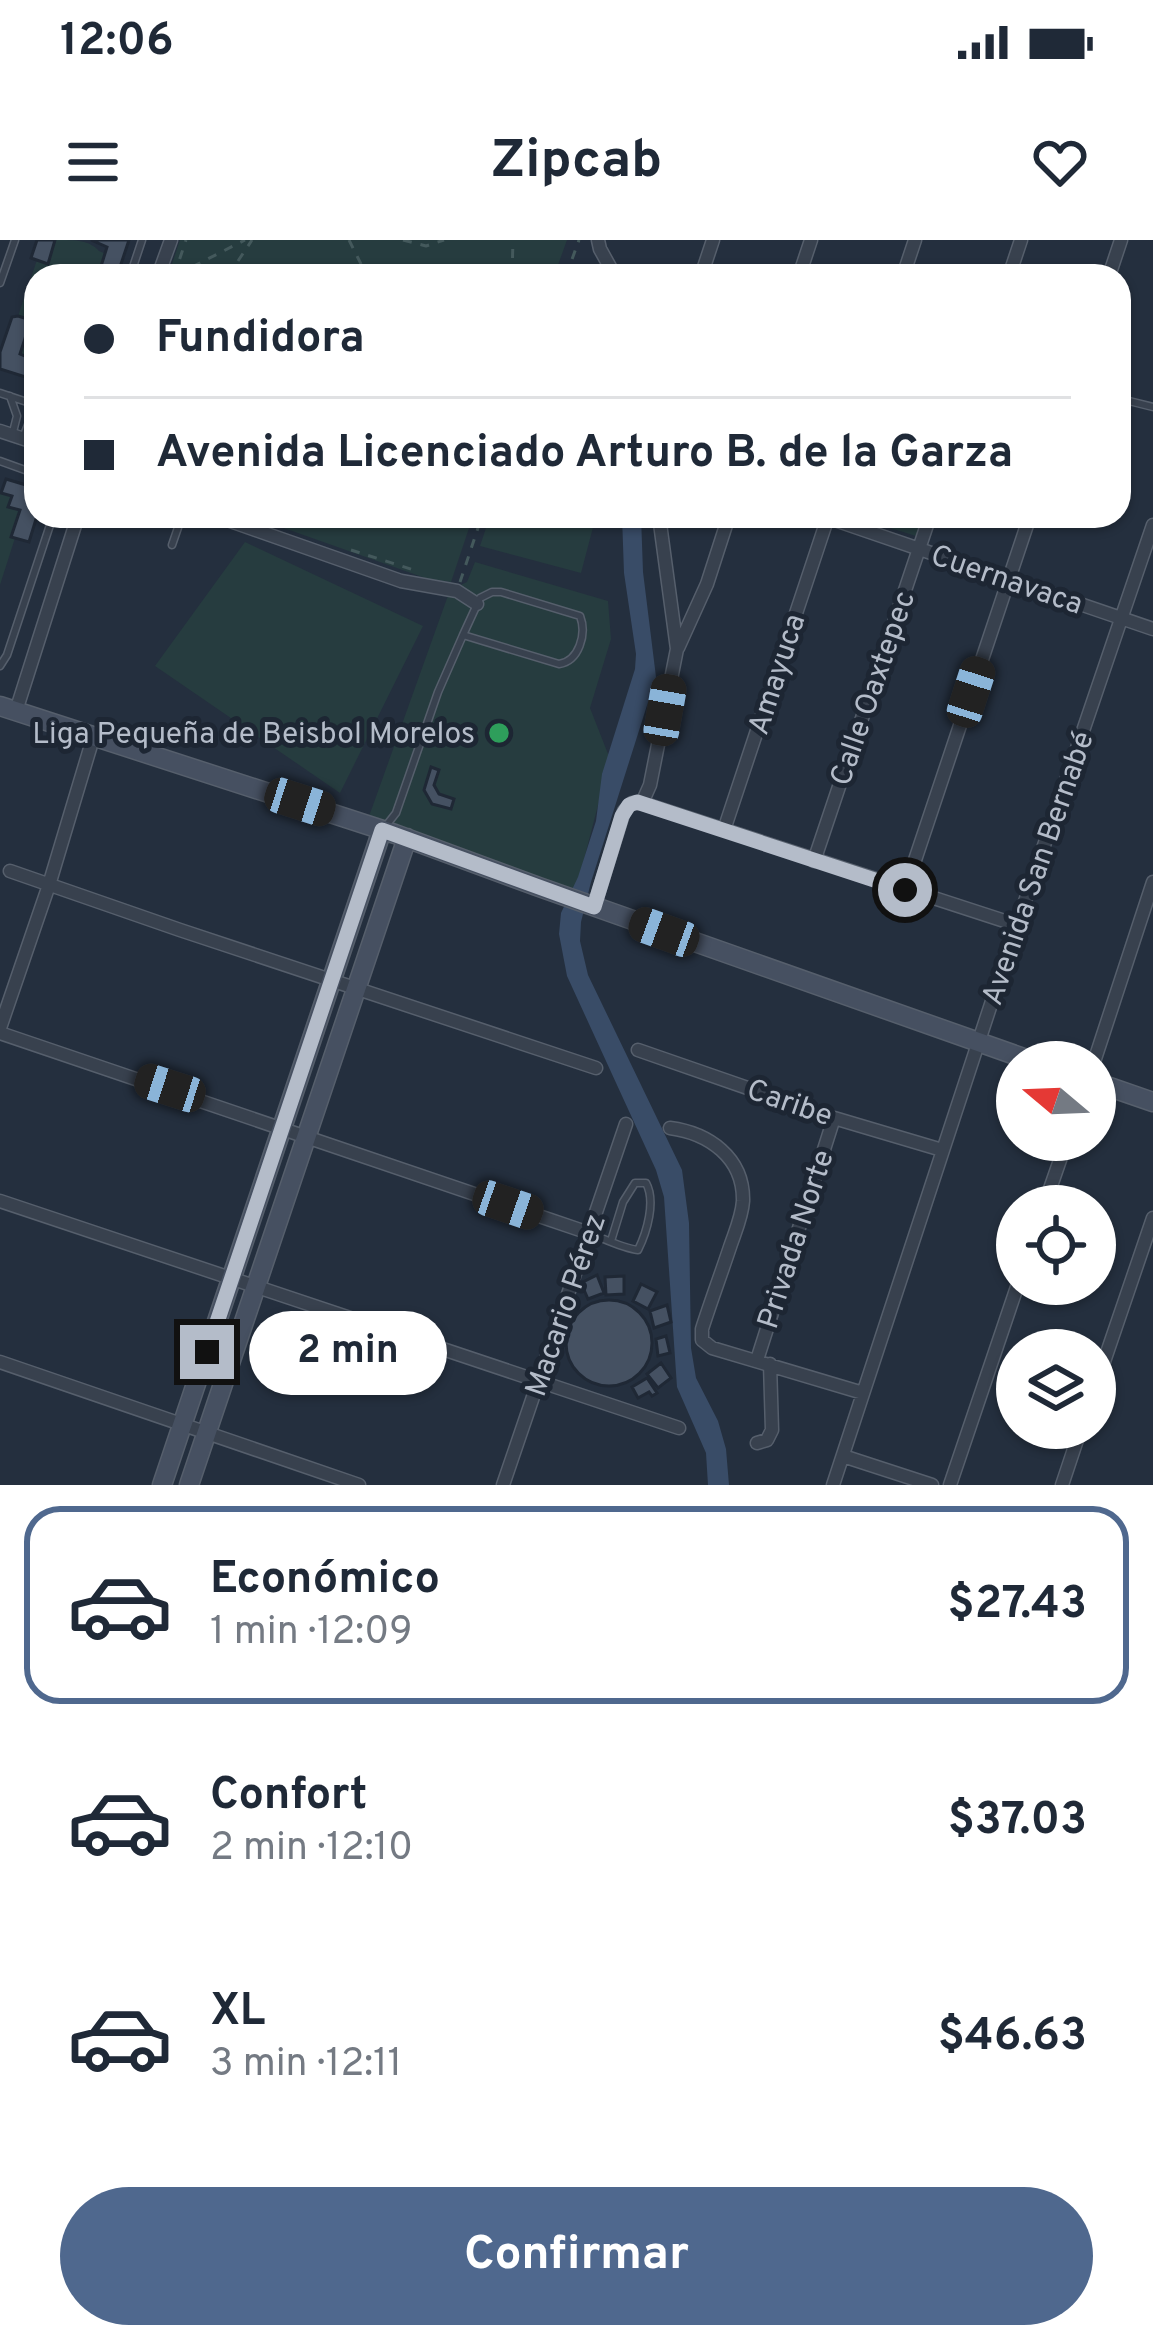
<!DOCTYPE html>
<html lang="es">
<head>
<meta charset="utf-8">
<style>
	:root { --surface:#fff; --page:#f2f2f3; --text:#1f2937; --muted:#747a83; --line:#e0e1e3; --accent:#4f688e }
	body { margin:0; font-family:Overpass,sans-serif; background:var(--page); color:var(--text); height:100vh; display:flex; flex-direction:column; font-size:45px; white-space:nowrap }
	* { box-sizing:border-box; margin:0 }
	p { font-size:39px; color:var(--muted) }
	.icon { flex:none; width:66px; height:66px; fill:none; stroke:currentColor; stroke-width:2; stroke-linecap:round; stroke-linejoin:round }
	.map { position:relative; height:1245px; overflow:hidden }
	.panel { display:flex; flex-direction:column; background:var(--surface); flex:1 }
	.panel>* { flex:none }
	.hud { position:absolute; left:24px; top:24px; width:1107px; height:264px; border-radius:36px; box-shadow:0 3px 9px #0004; display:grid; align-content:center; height:264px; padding:0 60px; background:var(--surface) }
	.needle { width:78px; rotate:289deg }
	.fabs { position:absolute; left:996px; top:801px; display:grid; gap:24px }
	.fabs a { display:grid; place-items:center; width:120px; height:120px; border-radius:50%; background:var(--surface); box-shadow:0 3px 9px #0004; font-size:60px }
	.end { position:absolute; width:54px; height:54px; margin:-27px; border:15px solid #b4bcc9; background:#111; box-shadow:0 0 0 6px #111 }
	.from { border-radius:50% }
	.bubble { position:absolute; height:84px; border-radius:42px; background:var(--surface); box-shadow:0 3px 9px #0004; font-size:39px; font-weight:700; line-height:84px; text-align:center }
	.car { position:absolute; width:36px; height:72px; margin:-36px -18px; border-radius:15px; box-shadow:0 0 9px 3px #0007; background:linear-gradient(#222 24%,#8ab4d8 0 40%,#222 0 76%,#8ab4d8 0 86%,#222 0) }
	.hud b { display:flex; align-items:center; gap:42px; height:114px; font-size:45px }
	.hud b+b { border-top:3px solid var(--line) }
	.hud i { width:30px; height:30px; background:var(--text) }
	ul { padding:21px 0 0; list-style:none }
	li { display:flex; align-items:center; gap:36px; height:198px; margin:0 24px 18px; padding:0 36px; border:6px solid transparent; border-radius:36px }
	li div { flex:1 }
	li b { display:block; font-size:45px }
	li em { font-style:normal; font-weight:700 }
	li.selected { border-color:var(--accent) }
	li>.icon { width:108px; height:108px; stroke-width:1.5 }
	.primary-button { display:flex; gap:24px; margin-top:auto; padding:24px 60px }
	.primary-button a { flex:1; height:138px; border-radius:72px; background:var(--accent); color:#fff; font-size:48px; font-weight:700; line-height:138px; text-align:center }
	.status { display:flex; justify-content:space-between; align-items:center; height:84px; padding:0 60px; background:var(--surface); direction:ltr }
	.status svg { height:33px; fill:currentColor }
	header { display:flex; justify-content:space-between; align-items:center; height:156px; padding:0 60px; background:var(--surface); font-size:54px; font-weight:700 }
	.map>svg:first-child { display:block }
</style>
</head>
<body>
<div class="status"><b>12:06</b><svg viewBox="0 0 49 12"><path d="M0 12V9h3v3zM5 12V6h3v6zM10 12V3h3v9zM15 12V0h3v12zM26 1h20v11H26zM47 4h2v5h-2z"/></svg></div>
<header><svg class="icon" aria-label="menu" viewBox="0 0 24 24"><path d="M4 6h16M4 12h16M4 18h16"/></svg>Zipcab<svg class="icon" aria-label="heart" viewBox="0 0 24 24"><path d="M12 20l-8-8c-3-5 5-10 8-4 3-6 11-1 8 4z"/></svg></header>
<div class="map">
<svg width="1153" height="1245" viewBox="0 0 1153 1245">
	<rect width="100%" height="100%" fill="#242f3e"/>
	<path fill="#263c3f" d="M56,0C77,0 89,0 99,11L106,14L98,36H36V120L20,114L31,81L18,76L37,20L48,24Z
		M180,0H567L554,36H168Z
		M0,253L12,256L9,266L20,270L11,296L15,298L0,345Z
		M250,276H473L451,342L428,339Z
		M490,276H596L581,333L480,306Z
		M852,276H923L916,296Z
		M245,302L423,386L340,553L155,426Z
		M475,322L608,361L611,399L590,468L610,519L576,650L367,582L450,350L467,342Z"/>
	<path fill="#394c67" d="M622,276H641L643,332L656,437L591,642L581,682L580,701L588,735L682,930L689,983L691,1108L696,1138L718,1181L726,1209L729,1245H708L706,1213L677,1147L664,957L656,930L567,736L559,694L561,673L578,637L596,581L602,534L635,429L636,414L624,333Z"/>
	<path fill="#455162" stroke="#1f2835" stroke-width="3" d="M37,0H55L48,24L31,18Z
		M91,0H129L117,36H98L107,7Z
		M18,76L31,80L20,114L36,121L35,140L0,129V112L12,77Z
		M6,239L36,248L37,276L29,302L11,297L20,270L8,267L12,256L1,253Z
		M431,527L439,530L434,545L439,554L454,559L451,569L432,564L424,550Z
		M597,1035L604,1053L588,1059L581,1043Z
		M624,1036V1054L606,1055L605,1037Z
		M641,1044L657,1052L648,1069L633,1061Z
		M566 1103a43 43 0 1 1 86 0a43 43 0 1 1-86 0Z
		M667,1065L671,1082L654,1088L650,1071Z
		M666,1096L670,1113L658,1116L656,1099Z
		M661,1123L671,1138L658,1148L647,1134Z
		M647,1138L657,1153L652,1156L649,1152L638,1158L632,1147Z"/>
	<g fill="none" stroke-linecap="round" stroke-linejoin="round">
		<g stroke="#565f6c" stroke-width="9">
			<path id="lane" d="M130,36L142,0
				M0,43L15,0
				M0,153L36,165
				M10,156L17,176L13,192
				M1129,161L1153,167
				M24,195L30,180L36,174
				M0,221L36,234
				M172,305L182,276
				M492,352H501L580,376C587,394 579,421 559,424L463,395L480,358Z
				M0,426L7,415L53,276
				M385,587L396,573L438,452L463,395
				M589,993C605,999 622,1008 638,1010C647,992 656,961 646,943H635L623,962L611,1001"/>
		</g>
		<g stroke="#565f6c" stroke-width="15">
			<path id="street" d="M598,0L600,9L615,36
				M158,36L171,0
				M701,36L713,0
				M799,36L811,0
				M903,36L915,0
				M1009,36L1021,0
				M1109,36L1121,0
				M0,191L36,203
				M216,276L401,341L457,351L477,364
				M823,276L1153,389
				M678,408L707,344L729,276
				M16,471L78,276
				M642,563L1017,685
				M724,590L828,277
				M814,621L930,276
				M10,631L180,690L596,828
				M905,650L1030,276
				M594,667L624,571L632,563H642L650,545L677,409L659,276
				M0,788L49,645L94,495
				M0,793L589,993
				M638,810L834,878L942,910
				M1094,822L1153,642
				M670,888C708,893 744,917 743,961C742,977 735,992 730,1007C721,1034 711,1061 702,1089V1100L712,1108L863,1153
				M0,961L679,1188
				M1044,966L1067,900
				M757,1120L834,878
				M0,1122L359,1245
				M1095,1148L1153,978
				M757,1203L767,1200L772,1190L770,1124
				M843,1216L932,1245
				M503,1245L626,884
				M833,1245L1017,685L1153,285
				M950,1245L1018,1044
				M1062,1245L1081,1188"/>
		</g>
		<g stroke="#565f6c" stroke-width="21">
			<path id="secondary" d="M0,466L395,594L539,647L1035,822
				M1095,842L1153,862
				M162,1245L382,590
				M189,1245L407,598"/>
		</g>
		<path stroke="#44595c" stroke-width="3" stroke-dasharray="9 9" stroke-linecap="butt" d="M349,0L367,36
			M403,0L426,6L444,0
			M175,30H186L245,0
			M174,36L186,0
			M228,36L252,0
			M512,36L513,0
			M566,36L579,0
			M351,310L417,331
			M460,342L482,276"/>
		<use href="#lane" stroke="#38414e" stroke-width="6"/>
		<use href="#street" stroke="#38414e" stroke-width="12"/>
		<use href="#secondary" stroke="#465061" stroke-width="18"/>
	</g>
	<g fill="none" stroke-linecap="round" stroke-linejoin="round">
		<path stroke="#b4bcc9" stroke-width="15" d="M207,1112L382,590L594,667L622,576L629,565L637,562L905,650"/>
	</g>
	<circle fill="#2e9e5b" stroke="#1d2633" stroke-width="4.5" cx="499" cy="493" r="12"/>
	<g text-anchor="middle" stroke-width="10" stroke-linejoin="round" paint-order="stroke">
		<g font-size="30" fill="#b4bcc9" stroke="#1d2633">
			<text transform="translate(1007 339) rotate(19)" y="10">Cuernavaca</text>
			<text transform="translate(776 434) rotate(-72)" y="10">Amayuca</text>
			<text transform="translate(872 448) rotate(-71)" y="10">Calle Oaxtepec</text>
			<text transform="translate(1037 628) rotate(-71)" y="10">Avenida San Bernabé</text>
			<text transform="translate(790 862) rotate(19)" y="10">Caribe</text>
			<text transform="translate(795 999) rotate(-72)" y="10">Privada Norte</text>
			<text transform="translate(565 1065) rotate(-71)" y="10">Macario Pérez</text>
		</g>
		<g font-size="30" fill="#b4bcc9" stroke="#1d2633" text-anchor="end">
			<text x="475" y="503">Liga Pequeña de Beisbol Morelos</text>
		</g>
	</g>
</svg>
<div class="fabs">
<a><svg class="needle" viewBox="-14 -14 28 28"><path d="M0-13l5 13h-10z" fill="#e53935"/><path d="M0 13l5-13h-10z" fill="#747a83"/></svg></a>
<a><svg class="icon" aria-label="locate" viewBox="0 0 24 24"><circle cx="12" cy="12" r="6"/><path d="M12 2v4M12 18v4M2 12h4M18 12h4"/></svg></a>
<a><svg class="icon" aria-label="layers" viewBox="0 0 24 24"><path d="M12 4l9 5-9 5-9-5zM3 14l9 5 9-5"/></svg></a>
</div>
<i class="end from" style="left:905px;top:650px"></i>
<i class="end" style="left:207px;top:1112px"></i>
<div class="bubble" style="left:249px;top:1071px;width:198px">2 min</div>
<i class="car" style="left:971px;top:452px;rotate:18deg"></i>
<i class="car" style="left:665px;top:470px;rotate:10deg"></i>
<i class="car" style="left:300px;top:562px;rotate:108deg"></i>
<i class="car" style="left:664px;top:692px;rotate:290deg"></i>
<i class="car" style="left:170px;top:848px;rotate:288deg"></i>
<i class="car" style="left:508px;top:965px;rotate:109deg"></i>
<div class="hud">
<b><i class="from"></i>Fundidora</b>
<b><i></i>Avenida Licenciado Arturo B. de la Garza</b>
</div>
</div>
<section class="panel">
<ul>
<li class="selected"><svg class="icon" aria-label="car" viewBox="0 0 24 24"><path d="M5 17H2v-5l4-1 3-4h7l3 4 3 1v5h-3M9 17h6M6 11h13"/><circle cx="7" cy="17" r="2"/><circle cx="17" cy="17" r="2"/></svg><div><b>Económico</b><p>1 min · 12:09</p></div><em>$27.43</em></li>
<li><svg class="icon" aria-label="car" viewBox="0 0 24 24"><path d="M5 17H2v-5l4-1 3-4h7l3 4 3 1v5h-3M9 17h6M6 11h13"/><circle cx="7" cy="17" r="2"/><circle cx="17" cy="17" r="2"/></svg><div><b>Confort</b><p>2 min · 12:10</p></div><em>$37.03</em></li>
<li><svg class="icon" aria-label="car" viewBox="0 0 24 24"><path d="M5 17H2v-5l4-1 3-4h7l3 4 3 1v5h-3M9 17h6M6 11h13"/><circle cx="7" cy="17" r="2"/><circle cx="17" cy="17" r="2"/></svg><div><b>XL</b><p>3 min · 12:11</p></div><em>$46.63</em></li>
</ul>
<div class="primary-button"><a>Confirmar</a></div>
</section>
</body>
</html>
